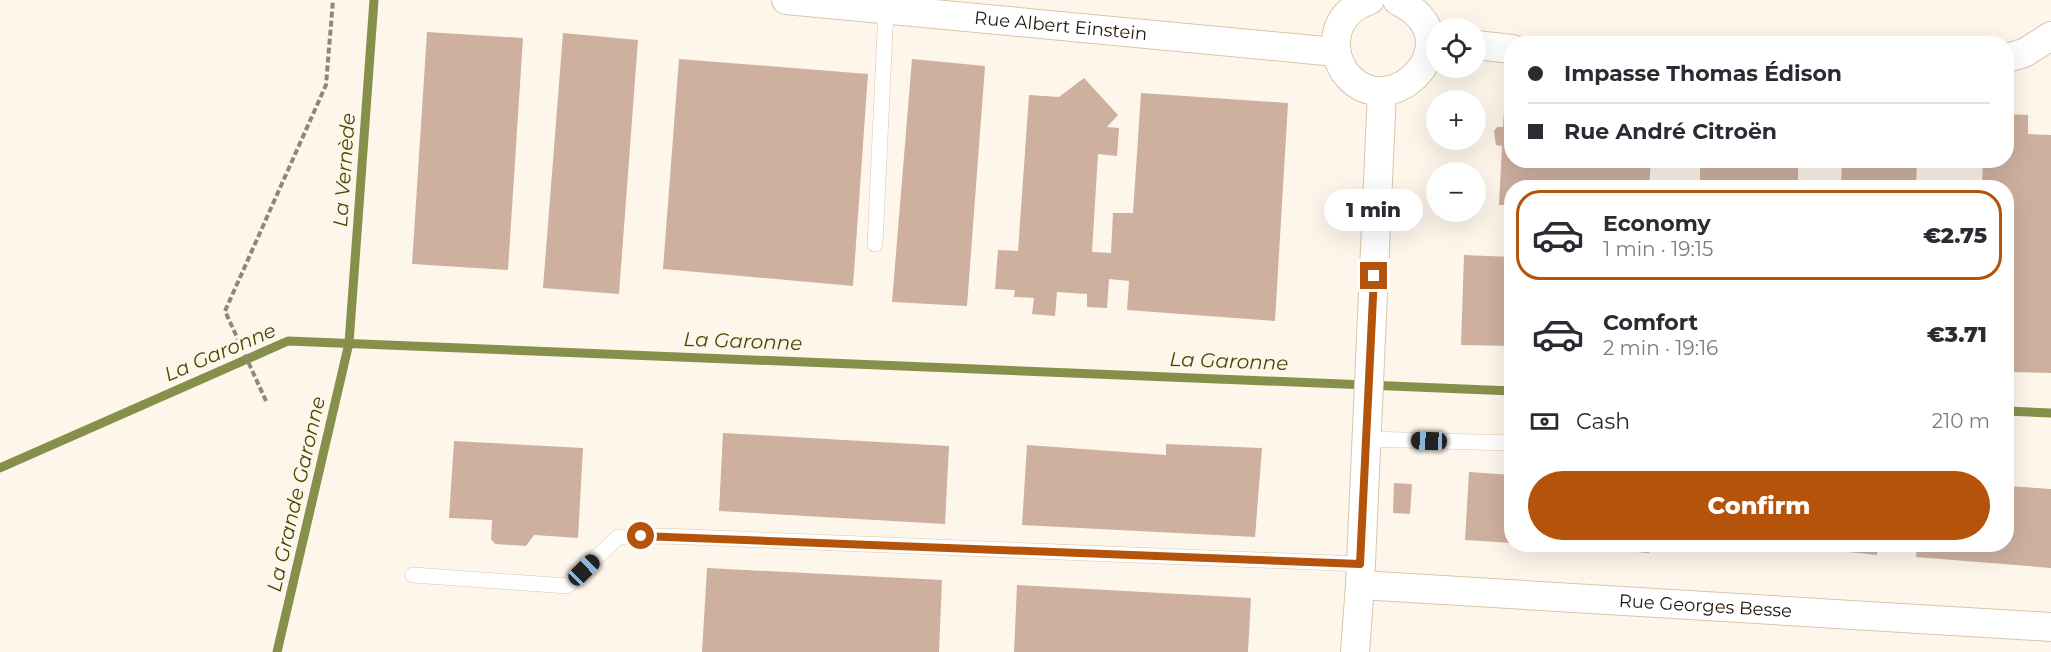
<!DOCTYPE html>
<html lang="en">
<head>
<meta charset="utf-8">
<style>
	:root { --surface:#fff; --page:#f7f7f7; --text:#2b2b33; --muted:#7c7c81; --line:#e1e1e2; --accent:#b45309 }
	body { margin:0; font-family:Montserrat,sans-serif; background:var(--page); color:var(--text); height:100vh; display:flex; flex-direction:column; font-size:22px; white-space:nowrap }
	* { box-sizing:border-box; margin:0 }
	p { font-size:20px; color:var(--muted) }
	.icon { flex:none; width:33px; height:33px; fill:none; stroke:currentColor; stroke-width:2; stroke-linecap:round; stroke-linejoin:round }
	.map { position:relative; flex:1; overflow:hidden }
	.panel { position:absolute; left:1504px; top:180px; width:510px; height:372px; display:flex; flex-direction:column; background:var(--surface); border-radius:24px; box-shadow:0 6px 24px #0002 }
	.panel>* { flex:none }
	.guide { position:absolute; left:1504px; top:36px; width:510px; height:132px; border-radius:24px; box-shadow:0 6px 24px #0002; display:grid; align-content:center; height:132px; padding:0 24px; background:var(--surface) }
	.buttons { position:absolute; left:1426px; top:18px; display:grid; gap:12px }
	.buttons a { display:grid; place-items:center; width:60px; height:60px; border-radius:50%; background:var(--surface); box-shadow:0 6px 24px #0002; font-size:30px }
	.end { position:absolute; width:27px; height:27px; margin:-14px; border:8px solid #b45309; background:#fff; box-shadow:0 0 0 3px #fff }
	.from { border-radius:50% }
	.bubble { position:absolute; height:42px; border-radius:21px; background:var(--surface); box-shadow:0 6px 24px #0002; font-size:20px; font-weight:800; line-height:42px; text-align:center }
	.car { position:absolute; width:18px; height:36px; margin:-18px -9px; border-radius:8px; box-shadow:0 0 4px 2px #0007; background:linear-gradient(#222 24%,#8ab4d8 0 40%,#222 0 76%,#8ab4d8 0 86%,#222 0) }
	.guide b { display:flex; align-items:center; gap:21px; height:57px; font-size:22px }
	.guide b+b { border-top:2px solid var(--line) }
	.guide i { width:15px; height:15px; background:var(--text) }
	ul { padding:10px 0 0; list-style:none }
	li { display:flex; align-items:center; gap:18px; height:90px; margin:0 12px 9px; padding:0 12px; border:3px solid transparent; border-radius:24px }
	li div { flex:1 }
	li b { display:block; font-size:22px }
	li em { font-style:normal; font-weight:800 }
	li.selected { border-color:var(--accent) }
	li>.icon { width:54px; height:54px; stroke-width:1.5 }
	.pay { display:flex; align-items:center; gap:15px; height:66px; padding:0 24px; font-size:22px }
	.pay p { margin-inline-start:auto }
	.primary-button { display:flex; gap:12px; margin-top:auto; padding:12px 24px }
	.primary-button a { flex:1; height:69px; border-radius:36px; background:var(--accent); color:#fff; font-size:24px; font-weight:800; line-height:69px; text-align:center }
	.map>svg:first-child { display:block }
</style>
</head>
<body>
<div class="map">
<svg width="2051" height="652" viewBox="0 0 2051 652">
	<rect width="100%" height="100%" fill="#fef6eb"/>
	<g fill="none" stroke-linecap="round" stroke-linejoin="round">
		<path stroke="#86904a" stroke-width="9" d="M2007,411L2051,413
			M0,468L288,341L1512,391
			M277,652L349,343L374,0"/>
	</g>
	<path fill="#ceb09f" d="M427,32L523,38L508,270L412,264Z
		M563,33L638,40L619,294L543,288Z
		M679,59L868,74L853,286L663,269Z
		M912,59L985,66L967,306L892,302Z
		M1084,78L1118,115L1107,127L1119,128L1117,156L1098,154L1092,252L1111,253L1113,213H1133L1141,93L1288,103L1275,321L1127,310L1129,281L1109,279L1107,308L1087,307V294L1057,292L1055,316L1032,314L1034,298L1014,297L1015,290L995,289L998,250L1018,251L1029,95L1059,97Z
		M1505,94H1512V160H1651L1649,188H1512V205H1499L1502,146L1496,145L1494,131L1497,127H1503Z
		M2007,114L2028,115V134L2051,135V373L2007,372V188H1982L1983,160H2007Z
		M1700,160H1798V188H1700Z
		M1842,160H1917L1916,188H1841Z
		M1464,255L1512,257V346L1461,345Z
		M723,433L949,446L945,524L719,511Z
		M454,441L583,448L578,538L534,535L526,546L495,544L491,539L492,520L449,518Z
		M1166,444L1262,448L1255,537L1022,525L1027,445L1166,455Z
		M1469,472L1512,475V543L1465,540Z
		M1394,483L1412,484L1410,514L1393,513Z
		M2007,486L2051,489V568L1916,557L1917,544H2007Z
		M1559,544H1650L1649,553L1559,546Z
		M1773,544H1878L1877,555Z
		M707,568L942,580L939,652H702Z
		M1017,585L1251,598L1248,652H1014Z"/>
	<g fill="none" stroke-linecap="round" stroke-linejoin="round">
		<g stroke="#dac5ab" stroke-width="16">
			<path id="lane" d="M875,244L886,9
				M1366,439L1512,443
				M413,575L567,586L618,537L664,536L1361,564"/>
		</g>
		<g stroke="#dac5ab" stroke-width="30">
			<g id="street">
				<path id="s1" d="M786,0L1336,52"/>
				<path d="M1370,0C1351,7 1338,19 1336,40C1335,51 1338,61 1344,71C1383,126 1462,56 1416,13C1411,8 1403,4 1397,0"/>
				<path d="M1476,45L1512,49"/>
				<path d="M2007,58L2024,53L2051,36"/>
				<path id="s2" d="M1360,585L2051,627"/>
				<path d="M1355,652L1360,585L1382,91"/>
			</g>
		</g>
		<path stroke="#8f877d" stroke-width="4" stroke-dasharray="6 3" stroke-linecap="butt" d="M266,401L225,311L326,85L333,0"/>
		<use href="#lane" stroke="#fff" stroke-width="15"/>
		<use href="#street" stroke="#fff" stroke-width="28"/>
	</g>
	<g fill="none" stroke-linecap="round" stroke-linejoin="round">
		<path stroke="#b45309" stroke-width="8" d="M641,536L1360,564L1374,276"/>
	</g>
	<g text-anchor="middle" stroke-width="6" stroke-linejoin="round" paint-order="stroke">
		<g font-size="18" fill="#20180e" stroke="#fef6eb">
			<text dy="6" stroke="none"><textPath href="#s1" startOffset="276">Rue Albert Einstein</textPath></text>
			<text dy="6" stroke="none"><textPath href="#s2" startOffset="346">Rue Georges Besse</textPath></text>
		</g>
		<g font-size="20" font-style="italic" fill="#434d01" stroke="#fef6eb">
			<text transform="translate(344 170) rotate(-86)" y="7">La Vernède</text>
			<text transform="translate(743 341) rotate(2)" y="7">La Garonne</text>
			<text transform="translate(220 352) rotate(-23)" y="7">La Garonne</text>
			<text transform="translate(1229 361) rotate(2)" y="7">La Garonne</text>
			<text transform="translate(296 494) rotate(-77)" y="7">La Grande Garonne</text>
		</g>
	</g>
</svg>
<div class="buttons">
<a><svg class="icon" aria-label="locate" viewBox="0 0 24 24"><circle cx="12" cy="12" r="6"/><path d="M12 2v4M12 18v4M2 12h4M18 12h4"/></svg></a>
<a>+</a>
<a>−</a>
</div>
<i class="end from" style="left:641px;top:536px"></i>
<i class="end" style="left:1374px;top:276px"></i>
<div class="bubble" style="left:1324px;top:189px;width:99px">1 min</div>
<i class="car" style="left:1429px;top:441px;rotate:272deg"></i>
<i class="car" style="left:584px;top:570px;rotate:46deg"></i>
<div class="guide">
<b><i class="from"></i>Impasse Thomas Édison</b>
<b><i></i>Rue André Citroën</b>
</div>
<section class="panel">
<ul>
<li class="selected"><svg class="icon" aria-label="car" viewBox="0 0 24 24"><path d="M5 17H2v-5l4-1 3-4h7l3 4 3 1v5h-3M9 17h6M6 11h13"/><circle cx="7" cy="17" r="2"/><circle cx="17" cy="17" r="2"/></svg><div><b>Economy</b><p>1 min · 19:15</p></div><em>€2.75</em></li>
<li><svg class="icon" aria-label="car" viewBox="0 0 24 24"><path d="M5 17H2v-5l4-1 3-4h7l3 4 3 1v5h-3M9 17h6M6 11h13"/><circle cx="7" cy="17" r="2"/><circle cx="17" cy="17" r="2"/></svg><div><b>Comfort</b><p>2 min · 19:16</p></div><em>€3.71</em></li>
</ul>
<div class="pay"><svg class="icon" aria-label="cash" viewBox="0 0 24 24"><path d="M3 7h18v10H3z"/><circle cx="12" cy="12" r="2"/></svg>Cash<p>210 m</p></div>
<div class="primary-button"><a>Confirm</a></div>
</section>
</div>
</body>
</html>
